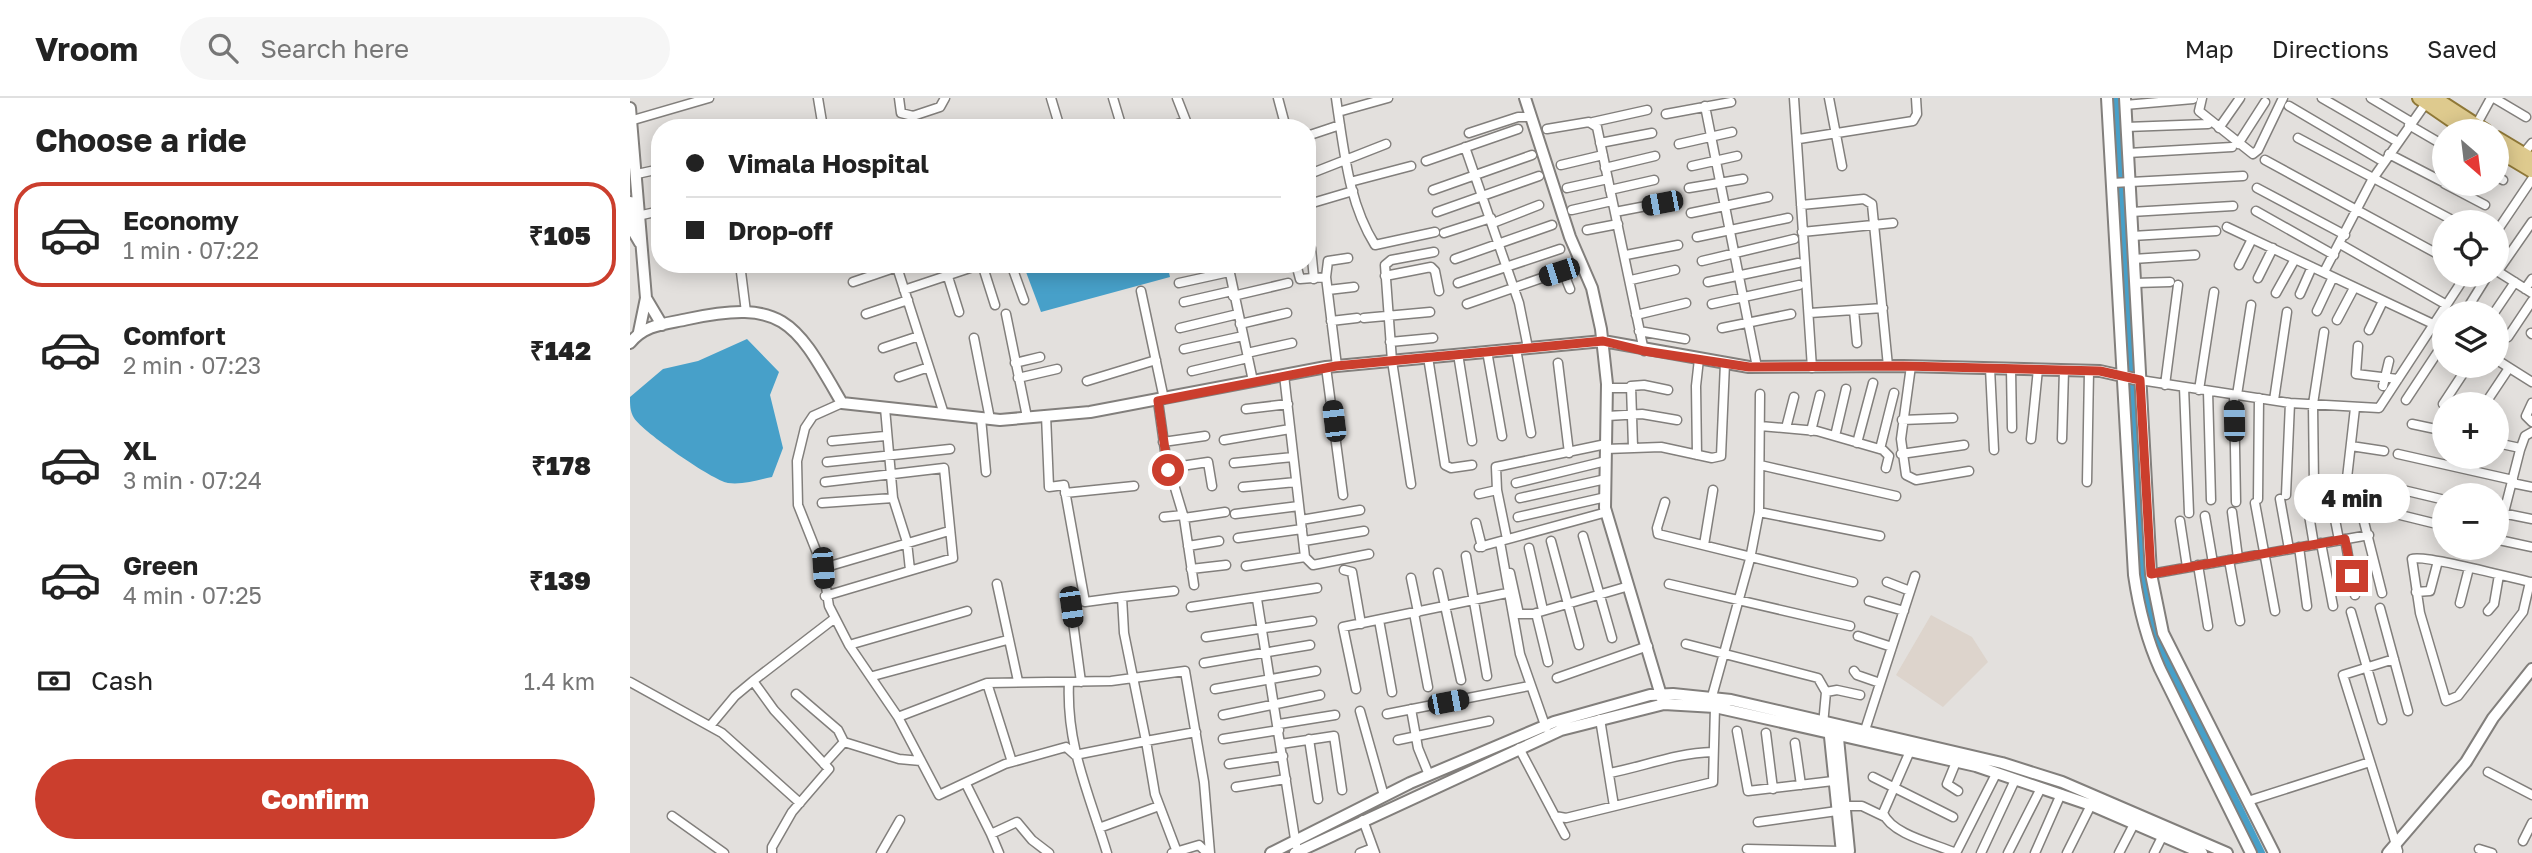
<!DOCTYPE html>
<html lang="en">
<head>
<meta charset="utf-8">
<style>
	:root { --surface:#fff; --page:#f6f6f6; --text:#222; --muted:#767676; --line:#e0e0e0; --accent:#cb3e2d }
	body { margin:0; font-family:"Golos Text",sans-serif; background:var(--page); color:var(--text); height:100vh; display:flex; flex-direction:column; font-size:26px; white-space:nowrap }
	* { box-sizing:border-box; margin:0 }
	p { font-size:23px; color:var(--muted) }
	.icon { flex:none; width:38px; height:38px; fill:none; stroke:currentColor; stroke-width:2; stroke-linecap:round; stroke-linejoin:round }
	.map { position:relative; flex:1; overflow:hidden }
	.sheet { display:flex; flex-direction:column; background:var(--surface); width:630px }
	.sheet>* { flex:none }
	.top-card { position:absolute; left:21px; top:21px; width:665px; height:154px; border-radius:28px; box-shadow:0 4px 18px #0003; display:grid; align-content:center; height:154px; padding:0 35px; background:var(--surface) }
	.needle { width:46px; rotate:152deg }
	.buttons { position:absolute; left:1802px; top:21px; display:grid; gap:14px }
	.buttons a { display:grid; place-items:center; width:77px; height:77px; border-radius:50%; background:var(--surface); box-shadow:0 4px 18px #0003; font-size:35px }
	.end { position:absolute; width:32px; height:32px; margin:-16px; border:9px solid #cb3e2d; background:#fff; box-shadow:0 0 0 4px #fff }
	.from { border-radius:50% }
	.bubble { position:absolute; height:49px; border-radius:24px; background:var(--surface); box-shadow:0 4px 18px #0003; font-size:23px; font-weight:800; line-height:49px; text-align:center }
	.car { position:absolute; width:21px; height:42px; margin:-21px -10px; border-radius:9px; box-shadow:0 0 5px 2px #0007; background:linear-gradient(#222 24%,#8ab4d8 0 40%,#222 0 76%,#8ab4d8 0 86%,#222 0) }
	.top-card b { display:flex; align-items:center; gap:24px; height:66px; font-size:26px }
	.top-card b+b { border-top:2px solid var(--line) }
	.top-card i { width:18px; height:18px; background:var(--text) }
	ul { padding:0; list-style:none }
	li { display:flex; align-items:center; gap:21px; height:105px; margin:0 14px 10px; padding:0 21px; border:4px solid transparent; border-radius:28px }
	li div { flex:1 }
	li b { display:block; font-size:26px }
	li em { font-style:normal; font-weight:800 }
	li.active { border-color:var(--accent) }
	li>.icon { width:63px; height:63px; stroke-width:1.5 }
	h2 { padding:0 35px; font-size:32px; line-height:84px }
	.pay { display:flex; align-items:center; gap:18px; height:77px; padding:0 35px; font-size:26px }
	.pay p { margin-inline-start:auto }
	.action { display:flex; gap:14px; margin-top:auto; padding:14px 35px }
	.action a { flex:1; height:80px; border-radius:42px; background:var(--accent); color:#fff; font-size:28px; font-weight:800; line-height:80px; text-align:center }
	header { display:flex; align-items:center; gap:42px; box-sizing:border-box; height:98px; padding:0 35px; background:var(--surface); border-bottom:2px solid var(--line) }
	header strong { font-size:33px }
	nav { display:flex; gap:38px; margin-inline-start:auto; font-size:24px }
	.search { width:490px; height:63px; background:var(--page); display:flex; align-items:center; gap:18px; box-sizing:border-box; padding:0 24px; border-radius:38px; color:var(--muted); font-size:26px }
	main { display:flex; flex:1; min-height:0 }
	.map>svg:first-child { display:block }
</style>
</head>
<body>
<header>
<strong>Vroom</strong>
<div class="search"><svg class="icon" aria-label="search" viewBox="0 0 24 24"><circle cx="10" cy="10" r="6"/><path d="M15 15l6 6"/></svg>Search here</div>
<nav><a>Map</a><a>Directions</a><a>Saved</a></nav>
</header>
<main>
<section class="sheet">
<h2>Choose a ride</h2>
<ul>
<li class="active"><svg class="icon" aria-label="car" viewBox="0 0 24 24"><path d="M5 17H2v-5l4-1 3-4h7l3 4 3 1v5h-3M9 17h6M6 11h13"/><circle cx="7" cy="17" r="2"/><circle cx="17" cy="17" r="2"/></svg><div><b>Economy</b><p>1 min · 07:22</p></div><em>₹105</em></li>
<li><svg class="icon" aria-label="car" viewBox="0 0 24 24"><path d="M5 17H2v-5l4-1 3-4h7l3 4 3 1v5h-3M9 17h6M6 11h13"/><circle cx="7" cy="17" r="2"/><circle cx="17" cy="17" r="2"/></svg><div><b>Comfort</b><p>2 min · 07:23</p></div><em>₹142</em></li>
<li><svg class="icon" aria-label="car" viewBox="0 0 24 24"><path d="M5 17H2v-5l4-1 3-4h7l3 4 3 1v5h-3M9 17h6M6 11h13"/><circle cx="7" cy="17" r="2"/><circle cx="17" cy="17" r="2"/></svg><div><b>XL</b><p>3 min · 07:24</p></div><em>₹178</em></li>
<li><svg class="icon" aria-label="car" viewBox="0 0 24 24"><path d="M5 17H2v-5l4-1 3-4h7l3 4 3 1v5h-3M9 17h6M6 11h13"/><circle cx="7" cy="17" r="2"/><circle cx="17" cy="17" r="2"/></svg><div><b>Green</b><p>4 min · 07:25</p></div><em>₹139</em></li>
</ul>
<div class="pay"><svg class="icon" aria-label="cash" viewBox="0 0 24 24"><path d="M3 7h18v10H3z"/><circle cx="12" cy="12" r="2"/></svg>Cash<p>1.4 km</p></div>
<div class="action"><a>Confirm</a></div>
</section>
<div class="map">
<svg width="1902" height="755" viewBox="0 0 1902 755">
	<rect width="100%" height="100%" fill="#e3e0dd"/>
	<path fill="#ddd4cc" d="M1301,517L1342,539L1358,564L1313,609L1266,577Z"/>
	<path fill="#47a0c9" d="M393,166H537L540,179L411,214Z
		M117,241L149,274L140,297L153,350L142,379C128,382 112,387 98,385C82,382 13,334 4,320C0,313 0,307 0,299L33,271L68,263Z"/>
	<g fill="none" stroke-linecap="round" stroke-linejoin="round">
		<path stroke="#47a0c9" stroke-width="8" d="M1487,0L1510,462L1523,535L1631,755"/>
		<g stroke="#827f7c" stroke-width="11">
			<path id="minor" d="M188,0L193,30
				M269,0L271,15L283,18L310,9L315,0
				M421,0L430,30
				M483,0L492,30
				M648,0L656,30
				M706,0L708,14
				M758,0L708,14C715,60 720,107 745,147L805,134
				M1164,0L1182,270
				M1199,0L1212,68
				M1572,0L1569,13L1623,56L1628,52L1653,0
				M1692,0L1768,44
				M1741,0L1781,24
				M1864,0L1896,19
				M1495,7L1563,1
				M1075,8L1127,269
				M1659,8L1754,64
				M1036,16L1101,4
				M0,23L79,0
				M963,24L1017,12
				M1779,27L1815,48
				M1496,29L1578,26
				M537,30L556,23L547,0
				M1589,30L1610,0
				M917,31L959,24L967,29L1014,253
				M1844,31L1861,0
				M839,35L888,19H901
				M677,38L710,27
				M1668,40L1826,124
				M1169,41L1283,23L1287,16L1286,0
				M970,45L1022,35
				M1049,46L1102,34
				M1608,46L1635,4
				M835,49L889,205L898,250
				M1498,55L1602,49
				M1759,56L1815,85
				M1893,56L1902,45
				M1635,62L1815,160
				M796,63L888,31
				M931,67L973,57
				M1062,68L1107,58
				M975,70L1025,58
				M7,76L30,71
				M677,77L756,46
				M1867,79L1873,82
				M720,84L781,68
				M1482,85L1613,78
				M1815,86L1855,107
				M937,90L978,81
				M1059,90L1113,81
				M1627,90L1715,137
				M803,92L902,57
				M980,92L1024,82
				M677,100L679,106L723,93
				M1171,107L1234,101L1242,106L1258,268
				M942,112L982,103
				M1626,113L1704,157
				M807,114L909,78
				M985,114L1032,105
				M1501,114L1603,108
				M1061,115L1138,99
				M12,117L30,113
				M863,125L909,107
				M1597,129L1803,226
				M957,132L988,126
				M1867,133L1902,81
				M1172,134L1263,125
				M814,135L861,120
				M1502,138L1586,133
				M1067,139L1158,120
				M1710,146L1815,206
				M681,150L684,181
				M996,157L1048,147
				M825,161L922,127
				M1503,161L1565,157
				M1072,163L1164,141
				M110,166L116,214
				M266,166L314,316
				M314,166L329,214
				M352,166L365,207
				M381,166L394,202
				M598,166L623,283
				M666,166L670,181L696,179L707,268
				M1609,167L1622,141
				M1867,173L1902,195
				M1868,173L1902,124
				M1694,174L1742,82L1796,5
				M755,178L801,169L805,173L809,193
				M696,179L698,163L718,160
				M1628,180L1643,150
				M1001,182L1045,172
				M223,184L267,169
				M1078,184L1168,165
				M549,185L599,174
				M828,185L930,151
				M1505,185L1540,184
				M1895,191L1902,181
				M274,192L352,166
				M698,192L724,189
				M511,193L534,301
				M1646,195L1665,161
				M1670,196L1682,169
				M603,198L658,185
				M554,204L602,193
				M837,206L929,174L934,176L940,191
				M1082,206L1169,187
				M1224,212L1227,245
				M1687,213L1703,179
				M1835,214L1858,177
				M1180,215L1253,210
				M1864,215L1885,184
				M236,216L278,202
				M376,216L397,319
				M1006,217L1056,205
				M734,220L800,214
				M1707,222L1724,190
				M701,223L727,220
				M610,226L657,215
				M550,230L608,216
				M1092,230L1161,216
				M1739,232L1753,203
				M1009,233L1055,241
				M1901,235L1902,236
				M1878,239L1902,203
				M344,240L360,321
				M760,244L803,240
				M1728,248L1726,276L1768,281
				M253,250L289,238
				M554,251L613,238
				M886,251L901,335
				M857,253L872,338
				M617,255L662,245
				M828,256L842,343
				M798,259L815,367L821,370L842,367
				M1867,262L1902,284
				M385,265L410,259
				M928,265L939,355
				M1281,268L1271,341L1276,377L1286,382L1339,373
				M696,269L713,397
				M1360,270L1364,352
				M1381,271L1382,330
				M562,273L618,260
				M269,279L299,269
				M388,280L427,271
				M1510,282L1660,305L1749,310L1836,177
				M457,283L526,262
				M1535,287L1548,187
				M1753,288L1759,263
				M1554,289L1559,415
				M977,290H1000
				M1569,292L1584,194
				M1578,293L1581,402
				M1604,296L1606,404
				M1607,297L1621,207
				M1644,302L1657,214
				M1776,302L1815,243
				M528,303L536,360L554,420L564,487
				M212,305L183,318L175,330L167,363L168,407L193,470L199,508L219,547L268,619L309,697L375,666L436,649L445,657
				M1902,305L1896,318L1902,324
				M1813,306L1838,268
				M1855,306L1879,270
				M616,311L658,306
				M416,317L419,389L434,387L455,504L492,499
				M977,318L1012,316L1047,322
				M351,320L356,374
				M1272,322L1323,320
				M1782,326L1815,333
				M1130,328L1187,333L1253,352L1259,358L1256,370
				M1156,330L1164,299
				M1181,333L1190,297
				M1205,338L1216,291
				M1401,341L1408,271
				M1432,341L1434,272
				M594,342L660,331
				M202,343L255,338
				M533,344L575,338
				M1227,345L1243,285
				M1867,345L1890,350
				M1721,348L1754,353
				M1003,349L1001,288L1014,287L1038,292
				M976,351L1031,349L1082,360L1091,358L1095,265
				M1250,351L1264,295
				M1271,356L1334,347
				M1768,356L1883,382
				M1067,357L1066,288L1069,261
				M197,364L320,351
				M604,365L663,359
				M1130,367L1266,398
				M538,370L578,364L582,388
				M1717,380L1725,310
				M195,384L314,370L323,460L195,498
				M1457,384L1459,273
				M886,385L976,363
				M1882,385L1902,389
				M781,386L762,263L755,167L761,162L804,154
				M1684,388L1683,306L1694,234
				M1725,388L1752,495
				M613,389L666,384
				M1773,392L1815,402
				M435,395L504,388
				M849,396L867,392
				M1700,396L1709,442
				M1656,397L1660,305
				M1676,399L1684,447
				M263,400L277,444L280,472
				M890,400L976,381
				M1628,401L1629,300
				M1650,401L1659,451
				M1035,404L1027,430L1028,436L1223,484
				M192,405L263,400L255,310
				M1625,405L1645,513
				M1129,414L1250,438
				M1602,414L1608,460
				M1758,414L1815,428
				M1867,414L1902,421
				M605,416L669,408
				M1575,418L1583,465
				M534,419L553,417
				M888,419L976,399
				M554,420L595,414
				M671,422L730,412
				M1550,423L1557,469
				M846,425L852,449
				M953,438L982,540
				M608,440L672,431
				M877,441L867,392L866,369L976,346
				M1715,441L1725,497
				M1867,442L1890,352L1895,338L1902,334
				M1869,442L1902,449
				M674,443L734,433
				M921,443L949,547
				M870,444L890,556L916,630
				M1691,445L1703,508
				M1074,447L1083,392
				M558,448L589,443
				M849,449L977,414
				M1669,449L1677,508
				M899,450L913,512
				M836,458L857,578
				M675,459L683,467L739,456
				M1599,462L1610,523
				M1568,467L1578,528
				M616,468L675,459L654,277
				M193,470L319,433
				M561,471L596,467
				M714,472L722,474L731,526
				M808,475L831,582
				M880,475L889,516H906
				M1521,476L1739,437
				M781,480L788,514
				M1257,484L1280,493
				M1900,484L1893,514L1828,598L1816,603L1790,515L1782,461C1793,456 1882,480 1900,484H1902
				M367,486L388,583
				M1039,486L1220,528
				M544,493L492,499L494,535L516,643L566,634
				M1786,494L1800,493L1808,463
				M627,501L666,747
				M1239,503L1274,513
				M1830,505L1839,470
				M441,509L451,584
				M561,509L687,490
				M1750,510L1778,613
				M1858,513L1864,506L1869,477
				M1721,514L1752,622
				M784,515L798,589
				M749,522L762,594
				M1228,538L1262,549
				M576,539L682,523
				M1056,546L1188,580L1196,594L1193,627
				M219,547L337,513
				M1764,561L1713,577L1768,753
				M918,564L906,515L999,488
				M574,565L680,547
				M1224,573L1227,577L1250,585
				M243,578L377,542
				M927,580L1018,548
				M0,584L92,635L170,705
				M439,584C436,648 459,695 477,755
				M357,585L382,664
				M585,591L686,573
				M726,591L713,529L877,495
				M1196,594L1207,592L1230,597
				M166,596L208,632L214,644L194,666
				M1081,602L1120,461L1129,414L1130,296
				M781,611L788,650L799,677
				M730,613L754,698
				M757,616L899,588
				M593,617L690,597
				M268,619L357,585L481,583L555,573L574,684L580,755
				M970,621L984,708
				M649,626L705,617
				M80,628L105,598L123,583
				M1235,632L1285,478
				M1107,633L1118,693L1203,683
				M1136,635L1143,691
				M593,641L649,632
				M679,641L688,701
				M768,642L859,623
				M214,644L269,661L291,663
				M1165,645L1171,687
				M651,646L704,638L712,692
				M889,650L935,737
				M1280,653L1253,715C1262,737 1306,746 1326,755
				M445,657L516,643L525,696L547,754
				M1326,664L1317,686L1328,693
				M599,666L653,658
				M1858,674L1902,697
				M980,675C1015,668 1047,655 1082,654
				M1243,679L1323,719
				M336,686L361,736L387,724L402,742L419,755
				M606,689L656,681
				M1618,703L1740,664
				M1214,708H1232L1255,719
				M42,718L94,755
				M925,718L936,720L1083,684L1085,609
				M733,722L745,755
				M1128,724L1207,713
				M469,730L529,708
				M361,736L369,755
				M1893,743L1902,725
				M1117,751L1212,753
				M1849,751L1862,755
				M142,755V749L162,714L199,671L144,612L123,583L205,520
				M251,755L270,722
				M542,755L569,747L577,755
				M730,755L743,750
				M1326,755L1366,676
				M1351,755L1385,682
				M1378,755L1411,690
				M1405,755L1431,696
				M1437,755L1461,707
				M1489,755L1504,726
				M1524,755L1532,739"/>
		</g>
		<g stroke="#827f7c" stroke-width="14">
			<path id="tertiary" d="M895,0L940,139L962,190L971,231L977,286L975,410L1033,604
				M1477,0L1504,477C1509,511 1516,540 1530,571L1621,755
				M1495,0L1521,476L1533,535L1644,755
				M0,10L16,200L9,234
				M0,104L3,133L10,145
				M16,200L32,227
				M0,245C15,226 36,226 58,221C156,200 166,226 212,305L370,322L460,314L696,269L973,243L1119,269L1273,268L1470,273L1510,282
				M1199,629L1212,755
				M1207,630L1219,753
				M641,755L780,685L924,624L1020,597L1043,596L1101,602L1372,665L1432,684L1597,755
				M665,755L931,632L1034,606L1085,609L1346,668L1461,707L1572,755
				M1758,755L1836,664L1863,620L1902,571"/>
		</g>
		<g stroke="#8f7837" stroke-width="16">
			<path id="primary" d="M1789,0L1837,33
				M1805,0L1856,33
				M1867,40L1902,61
				M1867,52L1902,73"/>
		</g>
		<use href="#minor" stroke="#fff" stroke-width="8"/>
		<use href="#tertiary" stroke="#fff" stroke-width="10"/>
		<use href="#primary" stroke="#deca8e" stroke-width="12"/>
	</g>
	<g fill="none" stroke-linecap="round" stroke-linejoin="round">
		<path stroke="#cb3e2d" stroke-width="9" d="M538,372L528,303L706,268L973,243L1014,253L1119,269L1273,268L1470,273L1510,282L1521,476L1715,441L1722,478"/>
	</g>
</svg>
<div class="buttons">
<a><svg class="needle" viewBox="-14 -14 28 28"><path d="M0-13l5 13h-10z" fill="#e53935"/><path d="M0 13l5-13h-10z" fill="#767676"/></svg></a>
<a><svg class="icon" aria-label="locate" viewBox="0 0 24 24"><circle cx="12" cy="12" r="6"/><path d="M12 2v4M12 18v4M2 12h4M18 12h4"/></svg></a>
<a><svg class="icon" aria-label="layers" viewBox="0 0 24 24"><path d="M12 4l9 5-9 5-9-5zM3 14l9 5 9-5"/></svg></a>
<a>+</a>
<a>−</a>
</div>
<i class="end from" style="left:538px;top:372px"></i>
<i class="end" style="left:1722px;top:478px"></i>
<div class="bubble" style="left:1664px;top:376px;width:116px">4 min</div>
<i class="car" style="left:1032px;top:105px;rotate:259deg"></i>
<i class="car" style="left:929px;top:174px;rotate:252deg"></i>
<i class="car" style="left:704px;top:323px;rotate:353deg"></i>
<i class="car" style="left:1604px;top:323px;rotate:359deg"></i>
<i class="car" style="left:193px;top:470px;rotate:176deg"></i>
<i class="car" style="left:441px;top:509px;rotate:172deg"></i>
<i class="car" style="left:818px;top:604px;rotate:79deg"></i>
<div class="top-card">
<b><i class="from"></i>Vimala Hospital</b>
<b><i></i>Drop-off</b>
</div>
</div>
</main>
</body>
</html>
